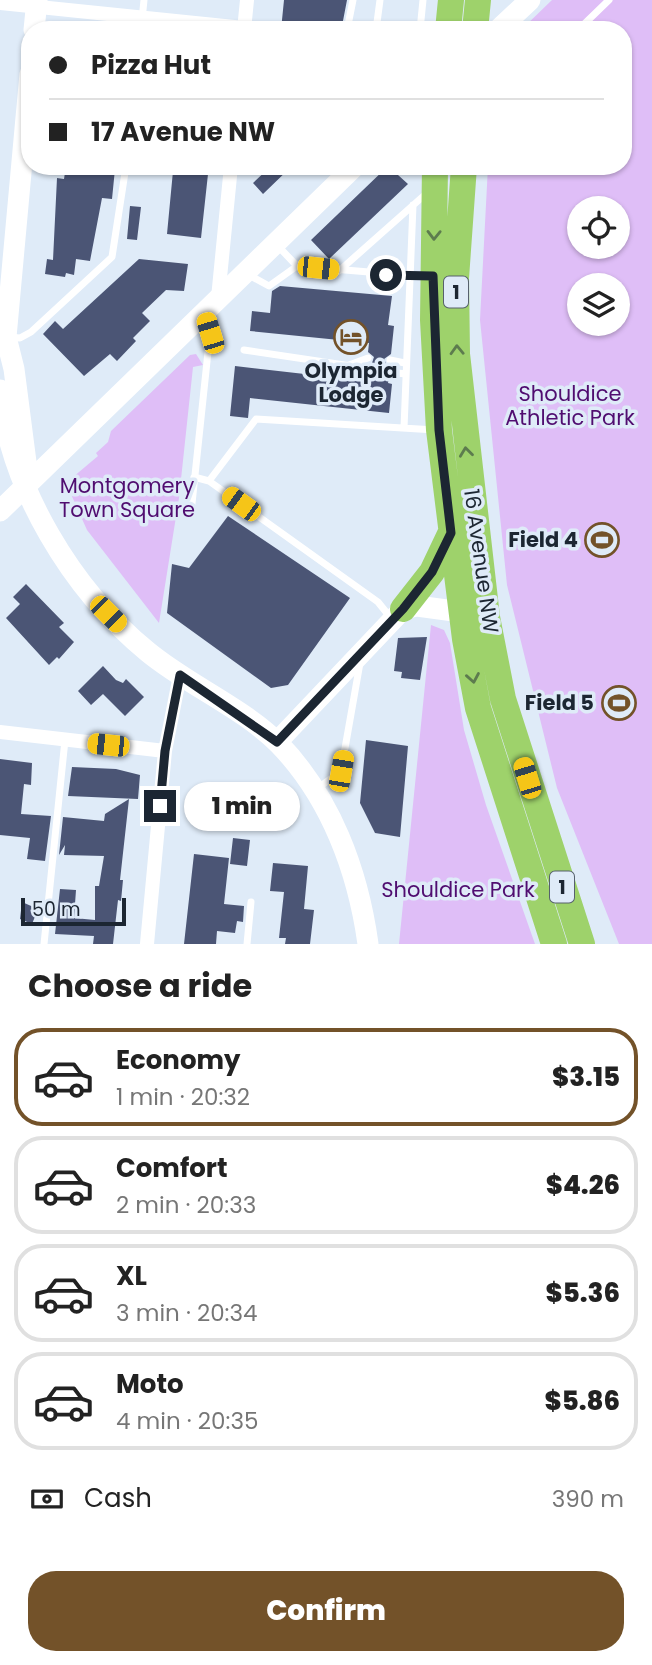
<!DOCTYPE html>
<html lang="en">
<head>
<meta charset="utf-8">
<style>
	:root { --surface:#fff; --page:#f2f2f2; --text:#222; --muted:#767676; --line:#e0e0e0; --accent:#735229 }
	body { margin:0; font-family:Poppins,sans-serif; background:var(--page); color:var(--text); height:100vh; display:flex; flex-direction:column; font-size:26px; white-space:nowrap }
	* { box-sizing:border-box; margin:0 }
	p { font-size:23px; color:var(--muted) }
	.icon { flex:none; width:38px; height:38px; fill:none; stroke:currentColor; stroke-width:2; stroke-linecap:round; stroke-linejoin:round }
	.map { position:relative; height:944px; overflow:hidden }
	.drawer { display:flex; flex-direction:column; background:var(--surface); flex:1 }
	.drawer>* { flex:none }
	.top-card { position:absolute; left:21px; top:21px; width:611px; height:154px; border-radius:28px; box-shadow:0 2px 5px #0004; display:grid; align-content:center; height:154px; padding:0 28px; background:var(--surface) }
	.tools { position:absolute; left:567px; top:196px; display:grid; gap:14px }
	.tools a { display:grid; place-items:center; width:63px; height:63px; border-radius:50%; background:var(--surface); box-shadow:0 2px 5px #0004; font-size:35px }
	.scale { position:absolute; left:21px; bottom:18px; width:105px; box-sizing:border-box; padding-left:7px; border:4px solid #1c2632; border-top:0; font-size:19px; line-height:24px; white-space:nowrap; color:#1c2632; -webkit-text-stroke:5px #dfebf8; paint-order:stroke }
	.end { position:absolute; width:32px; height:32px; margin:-16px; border:9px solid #1c2632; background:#fff; box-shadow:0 0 0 4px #fff }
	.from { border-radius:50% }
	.bubble { position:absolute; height:49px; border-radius:24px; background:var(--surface); box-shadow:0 2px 5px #0004; font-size:23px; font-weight:800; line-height:49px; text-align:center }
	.car { position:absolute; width:21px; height:42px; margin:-21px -10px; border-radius:9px; box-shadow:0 0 5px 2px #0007; background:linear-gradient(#f5c518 24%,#345 0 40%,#f5c518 0 76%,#345 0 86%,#f5c518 0) }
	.top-card b { display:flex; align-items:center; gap:24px; height:66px; font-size:26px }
	.top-card b+b { border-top:2px solid var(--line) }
	.top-card i { width:18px; height:18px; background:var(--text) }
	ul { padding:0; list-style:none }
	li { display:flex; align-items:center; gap:21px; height:98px; margin:0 14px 10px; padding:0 14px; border:4px solid var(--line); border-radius:28px }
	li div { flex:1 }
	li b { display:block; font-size:26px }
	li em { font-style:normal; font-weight:800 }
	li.current { border-color:var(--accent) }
	li>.icon { width:63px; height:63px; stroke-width:1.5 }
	h2 { padding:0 28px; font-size:32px; line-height:84px }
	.pay { display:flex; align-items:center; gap:18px; height:77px; padding:0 28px; font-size:26px }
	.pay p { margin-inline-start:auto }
	.action { display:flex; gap:14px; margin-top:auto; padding:14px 28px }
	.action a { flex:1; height:80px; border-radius:28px; background:var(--accent); color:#fff; font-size:28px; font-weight:800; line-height:80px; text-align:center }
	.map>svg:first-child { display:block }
</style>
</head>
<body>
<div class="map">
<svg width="652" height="944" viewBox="0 0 652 944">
	<rect width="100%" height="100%" fill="#dfebf8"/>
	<path fill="#dfbef7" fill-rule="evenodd" d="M552,0H652V944H619L557,788L507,585L480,320L488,166H623V30H521ZM579,208H618V247H579ZM579,285H618V324H579Z
		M196,354L203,365L193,367L179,498L159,623L87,530L66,483L98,456L96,453L108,442L111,431L190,355Z
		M431,625L444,630L450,643L464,730L486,805L535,944H399Z"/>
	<path fill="#4b5575" d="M284,0H347L342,26L337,30H281Z
		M66,166L115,169L112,199L102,198L90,261L76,259L74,275L66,273L65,277L45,274L47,259L53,260L57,178L64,179Z
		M271,166H292L263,194L253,183Z
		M388,166L408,184L329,259L311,240Z
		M173,171L208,174L201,238L167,234Z
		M130,206L141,207L137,240L127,239Z
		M139,259L188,264L184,291L166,290L142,313L150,321L133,338L136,341L117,361L110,354L84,376L43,334L55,321L63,329Z
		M280,286L392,296L388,325L394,326L391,354L384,359L387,365L372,363L374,357L368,352L369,343L250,331L252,311L270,313L272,291Z
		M235,366L366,381V374L389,378L388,383L392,384L389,413L250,398L248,418L230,416Z
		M228,516L350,598L288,685L271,688L167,613L172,564L189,568Z
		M26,584L64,623L59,627L74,642L59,659L57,657L49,665L6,618L20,604L13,597Z
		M427,637L420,680L401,678L402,672L394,671L398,638Z
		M103,666L116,680L123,683L126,679L144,697L125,716L103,694L91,705L78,691Z
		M366,740L408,746L400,837L375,833L360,803Z
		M0,759L32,763L31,785L24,784L21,814L51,816L45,861L27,859L30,838L0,835Z
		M72,767L116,769L140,775L138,799L68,796Z
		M236,782L254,784L262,806L244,804L215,827L201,809Z
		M129,799L120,880H123L121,901L118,900L113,944H93L94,936L55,934L60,889L76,890L74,918L95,920V886H99L104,856L64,855L65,845L59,855L63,817L104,821L105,814Z
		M233,838L250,840L247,866L230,864Z
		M194,854L229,858L224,904L244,906L243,922L237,921L235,933L217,931L216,944H184Z
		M273,863L308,866L304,909L314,910L310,944H285L286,938H279L284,892L270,891Z
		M22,902L38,909L32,924L20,919Z"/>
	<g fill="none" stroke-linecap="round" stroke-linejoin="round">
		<path stroke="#fff" stroke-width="7" d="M141,30L144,0
			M347,30L353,0
			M376,30L380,0
			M420,30L423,0
			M578,30L609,0
			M276,244L297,266L429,277
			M339,271L428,192
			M247,274L269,286L297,266
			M8,337L20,338L31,332L112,257L126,166
			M244,350L405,374
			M390,360L405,363
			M349,365L368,358
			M404,428L413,205
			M194,477L209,481L378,602L390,617
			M209,481L256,419L435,430
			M191,513L210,333L204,316
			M318,788L341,771L360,663
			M44,944L65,740
			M247,944L251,902"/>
		<path stroke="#fff" stroke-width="14" d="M0,3L244,28
			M244,30L247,0
			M218,298L231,166
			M0,732L165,751
			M147,944L165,751L180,675"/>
		<path stroke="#fff" stroke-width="21" d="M34,30L37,0
			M498,30L530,0
			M0,390C10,488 72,590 148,652C188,685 243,708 279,744C331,798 358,871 368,944
			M26,462L14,369L6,337L30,74
			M0,511L355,166
			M277,742L403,609L417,606L476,614"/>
		<path stroke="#9ed26b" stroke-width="26" d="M448,30L451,0
			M475,30L478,0
			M435,166L433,320L439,430L465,639L478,708L554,944
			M464,166L456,278L457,354L487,617L503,699L582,944
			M403,609L432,572L451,532"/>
	</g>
	<defs><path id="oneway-chevron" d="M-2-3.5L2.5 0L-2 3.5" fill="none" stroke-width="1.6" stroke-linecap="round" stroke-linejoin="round" transform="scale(1.75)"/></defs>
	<g stroke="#5d7c4e">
		<use href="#oneway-chevron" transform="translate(434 235) rotate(91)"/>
		<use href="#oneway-chevron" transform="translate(457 350) rotate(-92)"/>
		<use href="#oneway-chevron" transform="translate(466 452) rotate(-97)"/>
		<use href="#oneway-chevron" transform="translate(473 678) rotate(80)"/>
	</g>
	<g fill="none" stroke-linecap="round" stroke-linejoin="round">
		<path stroke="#1c2632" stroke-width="9" d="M160,806L165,751L180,675L277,742L403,609L432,572L451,533L439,430L433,276L386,275"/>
	</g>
	<defs>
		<g id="hotel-ring" transform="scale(1.75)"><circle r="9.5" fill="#dfebf8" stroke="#735229" stroke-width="1.5"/><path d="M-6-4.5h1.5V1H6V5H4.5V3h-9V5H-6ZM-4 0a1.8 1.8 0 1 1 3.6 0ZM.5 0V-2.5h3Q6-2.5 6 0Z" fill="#735229"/></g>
		<g id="stadium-ring" transform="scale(1.75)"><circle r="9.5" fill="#dfebf8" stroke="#735229" stroke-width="1.5"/><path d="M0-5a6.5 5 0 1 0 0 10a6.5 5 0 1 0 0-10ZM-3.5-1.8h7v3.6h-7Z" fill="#735229"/></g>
	</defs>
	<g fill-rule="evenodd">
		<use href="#hotel-ring" x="351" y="337"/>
		<use href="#stadium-ring" x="602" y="540"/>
		<use href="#stadium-ring" x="619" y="703"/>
	</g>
	<g text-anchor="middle" stroke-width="7" stroke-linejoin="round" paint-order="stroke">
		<g fill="#dfebf8" stroke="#56616d" stroke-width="2">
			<rect x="444" y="276.5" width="24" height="31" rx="5"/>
			<rect x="550" y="871.5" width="24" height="31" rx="5"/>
		</g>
		<g font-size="19" font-weight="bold" fill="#1c2632">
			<text x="456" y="299">1</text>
			<text x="562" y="894">1</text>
		</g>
		<g font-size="21" font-weight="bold" fill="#1c2632" stroke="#dfebf8" text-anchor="end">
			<text x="351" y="378" text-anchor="middle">Olympia<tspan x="351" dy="24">Lodge</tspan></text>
			<text x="578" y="547">Field 4</text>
			<text x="594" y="710">Field 5</text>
		</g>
		<g font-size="21" fill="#500d70" stroke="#dfebf8">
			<text x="570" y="401">Shouldice<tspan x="570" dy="24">Athletic Park</tspan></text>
			<text x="127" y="493">Montgomery<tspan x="127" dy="24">Town Square</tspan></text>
			<text x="458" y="897">Shouldice Park</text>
		</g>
		<g font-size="21" fill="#1c2632" stroke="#dfebf8">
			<text transform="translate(481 561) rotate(82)" y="7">16 Avenue NW</text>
		</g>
	</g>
</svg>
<div class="tools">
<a><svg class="icon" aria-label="locate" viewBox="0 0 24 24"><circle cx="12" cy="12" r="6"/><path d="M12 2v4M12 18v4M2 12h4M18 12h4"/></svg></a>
<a><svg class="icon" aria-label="layers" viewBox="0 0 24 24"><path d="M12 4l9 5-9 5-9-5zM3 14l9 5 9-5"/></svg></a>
</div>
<div class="scale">50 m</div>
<i class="end from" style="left:386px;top:275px"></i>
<i class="end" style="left:160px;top:806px"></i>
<div class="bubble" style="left:184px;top:782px;width:116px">1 min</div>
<i class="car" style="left:318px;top:268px;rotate:96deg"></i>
<i class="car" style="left:210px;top:333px;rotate:343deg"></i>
<i class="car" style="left:241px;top:504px;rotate:306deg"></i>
<i class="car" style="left:108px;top:614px;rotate:135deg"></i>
<i class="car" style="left:108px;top:745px;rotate:276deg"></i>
<i class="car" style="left:341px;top:771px;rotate:10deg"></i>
<i class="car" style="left:527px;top:778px;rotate:343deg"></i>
<div class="top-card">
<b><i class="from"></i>Pizza Hut</b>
<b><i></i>17 Avenue NW</b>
</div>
</div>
<section class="drawer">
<h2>Choose a ride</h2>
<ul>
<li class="current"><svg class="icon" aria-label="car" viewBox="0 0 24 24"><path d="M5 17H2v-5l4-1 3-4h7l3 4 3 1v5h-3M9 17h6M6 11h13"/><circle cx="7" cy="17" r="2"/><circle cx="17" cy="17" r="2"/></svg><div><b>Economy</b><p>1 min · 20:32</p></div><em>$3.15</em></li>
<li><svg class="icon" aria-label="car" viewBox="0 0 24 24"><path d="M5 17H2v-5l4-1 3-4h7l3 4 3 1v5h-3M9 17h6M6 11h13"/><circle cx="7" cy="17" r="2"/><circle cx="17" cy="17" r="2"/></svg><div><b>Comfort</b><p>2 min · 20:33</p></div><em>$4.26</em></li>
<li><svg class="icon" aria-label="car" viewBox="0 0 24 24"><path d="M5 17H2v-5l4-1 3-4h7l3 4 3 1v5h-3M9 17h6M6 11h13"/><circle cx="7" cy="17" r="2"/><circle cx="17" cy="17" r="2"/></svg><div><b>XL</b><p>3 min · 20:34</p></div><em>$5.36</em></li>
<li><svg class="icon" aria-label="car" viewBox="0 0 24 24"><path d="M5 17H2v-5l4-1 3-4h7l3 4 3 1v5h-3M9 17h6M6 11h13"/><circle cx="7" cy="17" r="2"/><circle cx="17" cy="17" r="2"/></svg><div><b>Moto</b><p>4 min · 20:35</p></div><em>$5.86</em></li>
</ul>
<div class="pay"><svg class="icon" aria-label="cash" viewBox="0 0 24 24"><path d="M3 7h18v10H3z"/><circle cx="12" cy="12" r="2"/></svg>Cash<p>390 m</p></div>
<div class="action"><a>Confirm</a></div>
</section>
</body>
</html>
